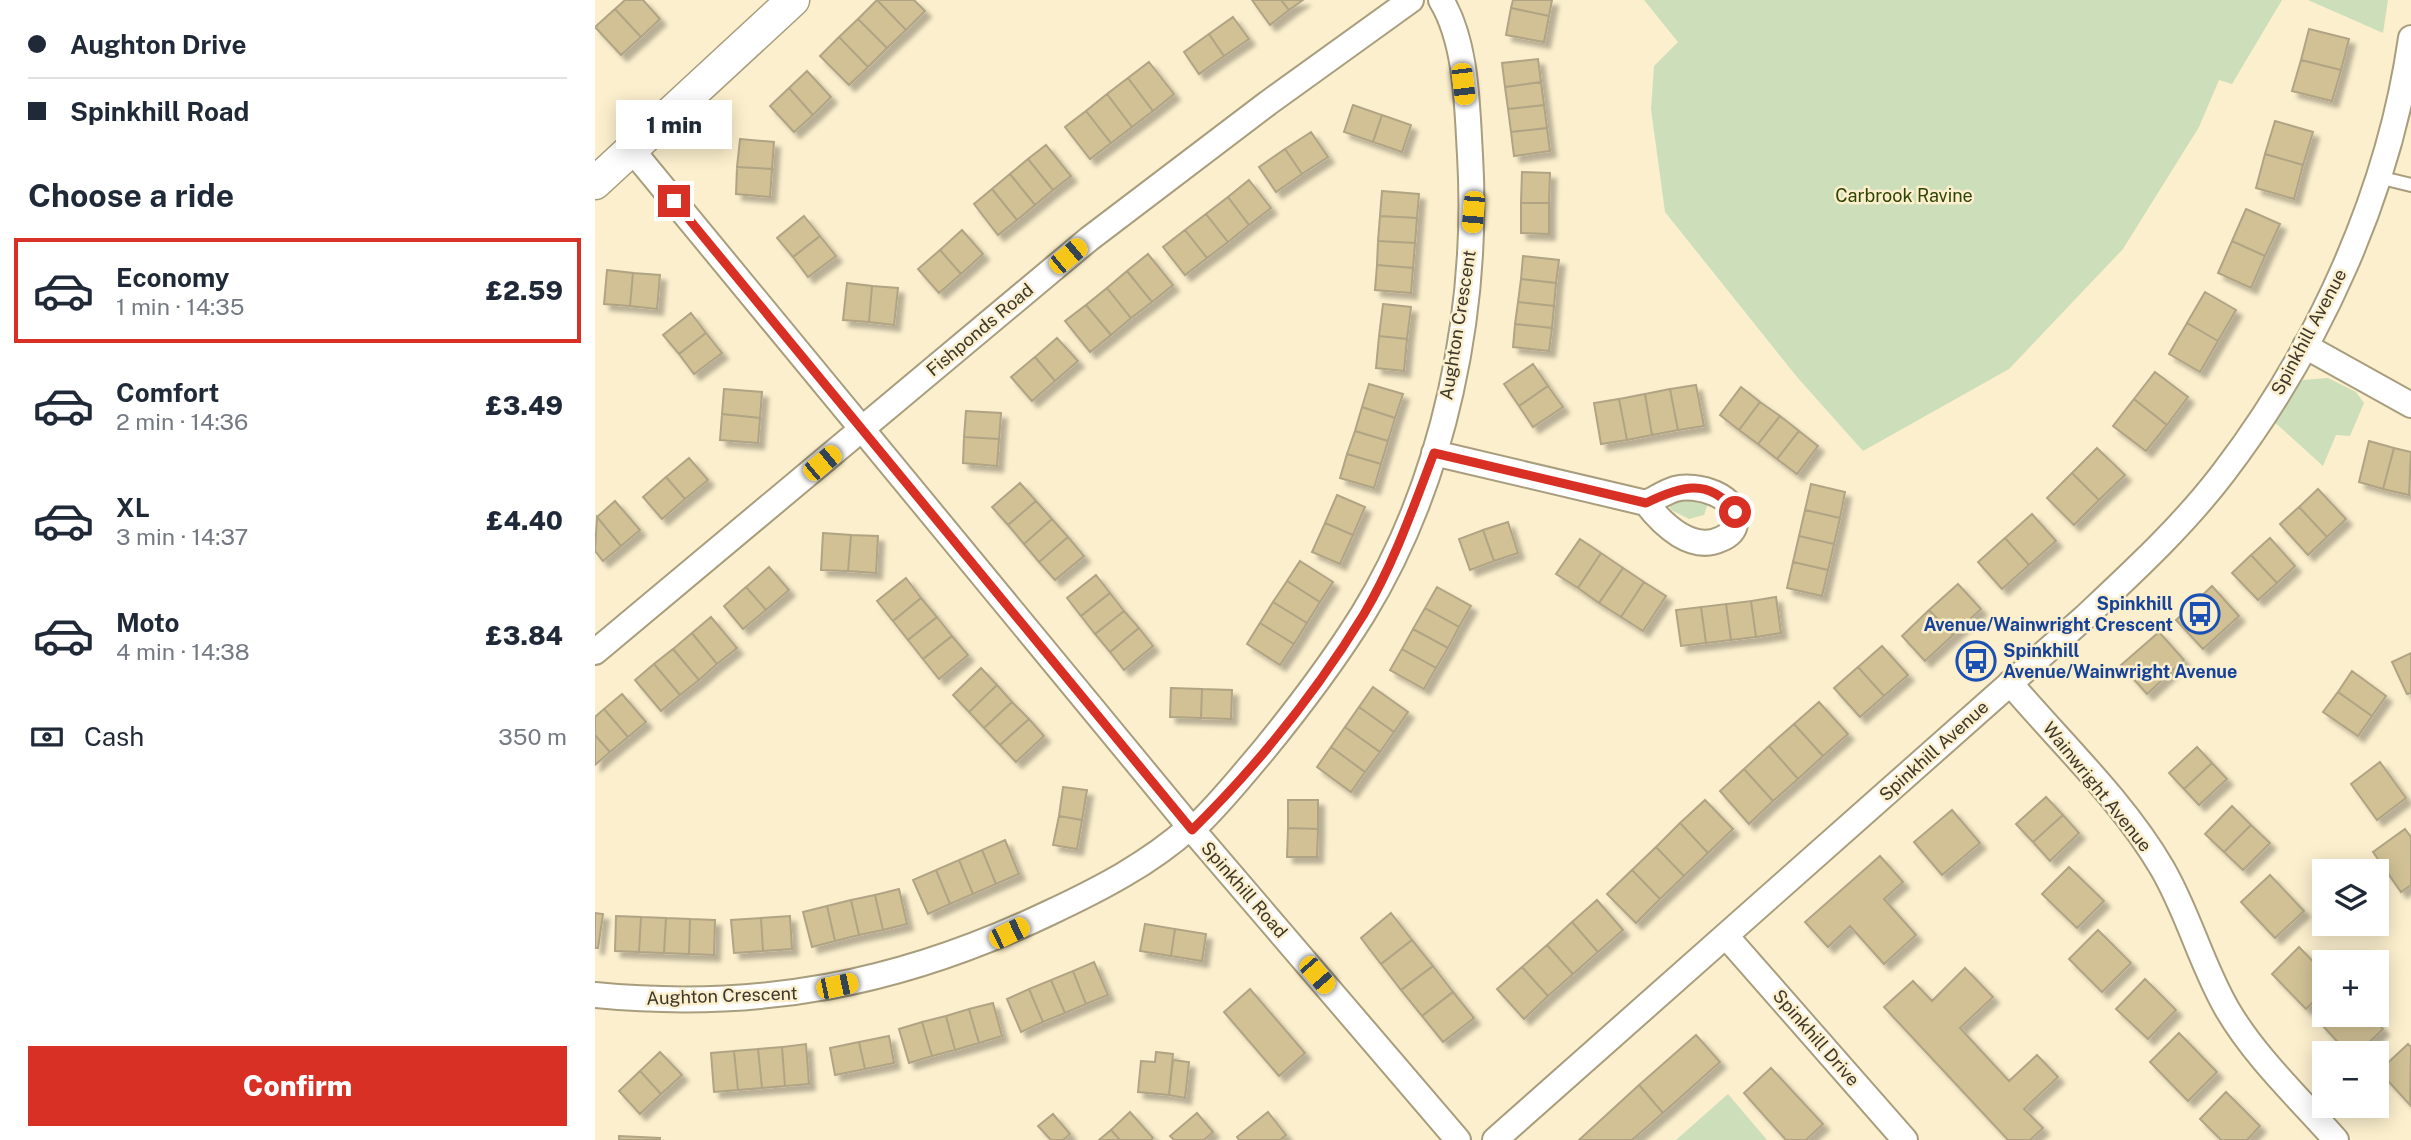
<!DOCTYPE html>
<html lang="en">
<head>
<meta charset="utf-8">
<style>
	:root { --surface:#fff; --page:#f2f2f3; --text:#1f2937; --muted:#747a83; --line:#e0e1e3; --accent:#d93025 }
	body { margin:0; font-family:"Public Sans",sans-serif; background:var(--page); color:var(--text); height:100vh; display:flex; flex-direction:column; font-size:26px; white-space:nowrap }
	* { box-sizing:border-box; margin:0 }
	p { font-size:23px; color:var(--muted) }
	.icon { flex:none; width:38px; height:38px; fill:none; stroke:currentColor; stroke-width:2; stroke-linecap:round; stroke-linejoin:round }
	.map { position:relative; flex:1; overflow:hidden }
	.panel { display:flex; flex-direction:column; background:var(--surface); width:595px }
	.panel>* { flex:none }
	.top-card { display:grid; align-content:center; height:154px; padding:0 28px; background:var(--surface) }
	.fabs { position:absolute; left:1717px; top:859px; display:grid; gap:14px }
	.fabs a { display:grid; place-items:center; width:77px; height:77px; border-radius:0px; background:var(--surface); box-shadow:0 4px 18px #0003; font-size:35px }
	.end { position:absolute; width:32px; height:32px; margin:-16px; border:9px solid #d93025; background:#fff; box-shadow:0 0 0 4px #fff }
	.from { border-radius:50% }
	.bubble { position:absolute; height:49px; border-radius:0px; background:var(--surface); box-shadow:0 4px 18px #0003; font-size:23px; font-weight:800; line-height:49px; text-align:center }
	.car { position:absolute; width:21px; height:42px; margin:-21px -10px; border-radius:9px; box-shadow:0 0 5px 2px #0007; background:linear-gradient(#f5c518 24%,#345 0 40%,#f5c518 0 76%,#345 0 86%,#f5c518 0) }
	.top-card b { display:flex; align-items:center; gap:24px; height:66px; font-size:26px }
	.top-card b+b { border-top:2px solid var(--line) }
	.top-card i { width:18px; height:18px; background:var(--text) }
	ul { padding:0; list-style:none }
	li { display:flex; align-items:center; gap:21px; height:105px; margin:0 14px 10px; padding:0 14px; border:4px solid transparent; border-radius:0px }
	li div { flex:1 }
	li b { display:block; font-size:26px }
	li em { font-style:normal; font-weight:800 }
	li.active { border-color:var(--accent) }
	li>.icon { width:63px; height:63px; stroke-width:1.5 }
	h2 { padding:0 28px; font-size:32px; line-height:84px }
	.pay { display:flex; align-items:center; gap:18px; height:77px; padding:0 28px; font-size:26px }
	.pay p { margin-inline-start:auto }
	.primary-button { display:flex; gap:14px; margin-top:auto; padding:14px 28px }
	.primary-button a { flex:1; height:80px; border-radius:0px; background:var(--accent); color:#fff; font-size:28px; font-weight:800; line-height:80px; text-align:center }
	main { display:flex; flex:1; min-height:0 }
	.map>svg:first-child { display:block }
</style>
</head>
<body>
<main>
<section class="panel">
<div class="top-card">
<b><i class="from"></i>Aughton Drive</b>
<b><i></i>Spinkhill Road</b>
</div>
<h2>Choose a ride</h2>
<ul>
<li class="active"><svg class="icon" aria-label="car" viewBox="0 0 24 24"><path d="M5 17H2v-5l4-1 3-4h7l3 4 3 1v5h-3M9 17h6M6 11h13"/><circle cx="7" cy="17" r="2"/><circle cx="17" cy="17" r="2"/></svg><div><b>Economy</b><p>1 min · 14:35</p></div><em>£2.59</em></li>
<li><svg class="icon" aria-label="car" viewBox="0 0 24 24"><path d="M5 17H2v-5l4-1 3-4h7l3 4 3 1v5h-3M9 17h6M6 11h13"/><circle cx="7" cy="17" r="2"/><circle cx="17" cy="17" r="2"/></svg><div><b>Comfort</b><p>2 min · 14:36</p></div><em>£3.49</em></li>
<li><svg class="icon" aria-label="car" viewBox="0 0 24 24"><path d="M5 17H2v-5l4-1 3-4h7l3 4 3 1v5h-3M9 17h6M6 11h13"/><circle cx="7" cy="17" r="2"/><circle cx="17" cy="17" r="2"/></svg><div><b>XL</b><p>3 min · 14:37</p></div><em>£4.40</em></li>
<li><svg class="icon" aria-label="car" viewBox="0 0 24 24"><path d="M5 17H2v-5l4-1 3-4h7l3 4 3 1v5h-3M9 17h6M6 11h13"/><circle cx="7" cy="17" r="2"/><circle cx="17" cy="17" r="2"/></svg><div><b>Moto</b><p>4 min · 14:38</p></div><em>£3.84</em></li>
</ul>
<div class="pay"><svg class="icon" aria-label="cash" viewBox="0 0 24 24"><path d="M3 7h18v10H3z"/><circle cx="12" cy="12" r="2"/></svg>Cash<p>350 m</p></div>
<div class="primary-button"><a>Confirm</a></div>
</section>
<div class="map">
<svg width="1816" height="1140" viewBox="0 0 1816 1140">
	<defs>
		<filter id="shadow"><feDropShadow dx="6" dy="6" stdDeviation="2" flood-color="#0004"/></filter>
	</defs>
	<rect width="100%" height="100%" fill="#fbefcd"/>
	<path fill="#cddebb" d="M1049,0H1687L1637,84L1624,80L1604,127L1528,249L1414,369L1268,451L1202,377L1070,212L1056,109L1059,66L1083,42Z
		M1713,0H1793L1788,33Z
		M1733,378L1761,392L1769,403L1755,436L1741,435L1728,466L1676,419L1708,380Z
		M1083,490L1113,503L1109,515L1094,519L1076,510L1072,499Z
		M1133,1094L1172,1140H1081Z"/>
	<path fill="#d1c195" stroke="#b0a485" stroke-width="2" filter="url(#shadow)" d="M30,0H48L65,19L46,37L20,9Z
		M282,0H319L330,11L311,30Z
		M282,0L311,30L292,48L263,19Z
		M657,0H686L694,10L675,25Z
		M686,0H708L694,10Z
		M918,0H957L954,16L916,8Z
		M916,8L954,16L949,42L911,35Z
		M20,9L46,37L26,55L0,27Z
		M638,17L654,39L629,56L614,34Z
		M263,19L292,48L273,67L244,37Z
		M1714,29L1754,39L1746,70L1706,60Z
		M614,34L629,56L604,74L589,52Z
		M244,37L273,67L254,85L225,56Z
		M943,59L946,82L910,87L907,63Z
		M1706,60L1746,70L1737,101L1697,91Z
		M554,62L579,94L558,111L533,78Z
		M212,71L236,97L218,115L194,88Z
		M533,78L558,111L537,127L512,94Z
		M946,82L949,105L913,109L910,87Z
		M194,88L218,115L199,132L175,106Z
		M512,94L537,127L516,143L491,111Z
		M758,105L787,115L778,142L749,132Z
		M949,105L952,128L916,132L913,109Z
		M491,111L516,143L495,159L470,127Z
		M787,115L816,125L807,152L778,142Z
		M1680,121L1718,132L1708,165L1670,154Z
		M952,128L955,151L919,156L916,132Z
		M716,132L733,157L707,174L690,149Z
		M145,139L179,142L177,169L142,167Z
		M451,145L476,176L458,190L433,159Z
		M690,149L707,174L681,192L664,167Z
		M1670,154L1708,165L1699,199L1661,188Z
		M433,159L458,190L440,205L415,174Z
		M142,167L177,169L175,197L141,194Z
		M927,172L955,173L954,203H926Z
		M415,174L440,205L422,220L397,189Z
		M654,180L676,208L654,225L633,197Z
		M397,189L422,220L403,235L379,204Z
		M787,191L824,194L822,218L785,216Z
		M633,197L654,225L633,242L611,214Z
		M926,203H954V234L926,233Z
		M1651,209L1685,224L1670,256L1637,241Z
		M611,214L633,242L612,258L590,230Z
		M209,216L225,236L198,257L182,238Z
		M785,216L822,218L820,243L783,241Z
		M367,230L388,254L366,274L345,250Z
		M590,230L612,258L590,275L568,247Z
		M225,236L241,256L213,277L198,257Z
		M783,241L820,243L818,268L782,265Z
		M1637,241L1670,256L1656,288L1623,273Z
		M345,250L366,274L344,293L323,269Z
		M553,254L578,285L557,302L532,271Z
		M928,256L964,260L961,283L926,279Z
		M782,265L818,268L816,293L780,290Z
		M12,270L38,273L35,306L9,304Z
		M532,271L557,302L536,318L512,288Z
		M38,273L65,275L62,309L35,306Z
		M926,279L961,283L959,306L923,302Z
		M252,283L277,286L274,322L248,320Z
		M277,286L303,288L299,325L274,322Z
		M512,288L536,318L516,335L491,305Z
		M1610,292L1641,310L1623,341L1592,323Z
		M923,302L959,306L957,328L920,324Z
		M788,304L816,307L812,339L784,336Z
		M491,305L516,335L495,352L470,321Z
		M96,313L111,333L84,354L68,335Z
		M1592,323L1623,341L1605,372L1574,354Z
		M920,324L957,328L954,351L918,347Z
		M111,333L127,353L99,374L84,354Z
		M784,336L812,339L809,371L781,368Z
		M462,338L483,361L460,381L440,357Z
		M440,357L460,381L437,401L416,377Z
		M938,364L953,386L924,406L909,384Z
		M1560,372L1593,397L1572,425L1539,399Z
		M774,384L808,394L800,418L767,407Z
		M1101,385L1109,426L1083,430L1075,389Z
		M953,386L968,407L938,427L924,406Z
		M1146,387L1165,402L1144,430L1125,415Z
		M129,389L167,392L165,418L127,414Z
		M1075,389L1083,430L1057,435L1050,394Z
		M1050,394L1057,435L1032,440L1024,399Z
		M1024,399L1032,440L1006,444L999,403Z
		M1539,399L1572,425L1551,451L1518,426Z
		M1165,402L1185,416L1163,444L1144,430Z
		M767,407L800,418L793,441L760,431Z
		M371,411L406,413L404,439L369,437Z
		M127,414L165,418L163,443L125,440Z
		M1185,416L1204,431L1182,459L1163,444Z
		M760,431L793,441L786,464L752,454Z
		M1204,431L1223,446L1202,474L1182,459Z
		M369,437L404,439L402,466L368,463Z
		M1774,441L1799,448L1788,489L1764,482Z
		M1502,448L1530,475L1504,500L1477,473Z
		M1799,448L1816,452L1814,495L1788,489Z
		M752,454L786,464L779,488L745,478Z
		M94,458L113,480L90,499L71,477Z
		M1477,473L1504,500L1479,525L1452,498Z
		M71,477L90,499L67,519L48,497Z
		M425,483L441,501L413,525L397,507Z
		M1216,484L1250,492L1245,518L1210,510Z
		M1723,489L1751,519L1732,537L1704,507Z
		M742,495L770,507L758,535L730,523Z
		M20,501L45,530L26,546L2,517Z
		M441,501L457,519L429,544L413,525Z
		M1704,507L1732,537L1713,555L1685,524Z
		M1210,510L1245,518L1239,544L1204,536Z
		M1437,514L1461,541L1434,565L1410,538Z
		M2,517L26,546L8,561L0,551Z
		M457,519L473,537L444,562L429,544Z
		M913,522L923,553L899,561L888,530Z
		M730,523L758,535L745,564L717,552Z
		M888,530L899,561L875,570L864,539Z
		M228,533L256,535L253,571L226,570Z
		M256,535L283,536L281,573L253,571Z
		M1204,536L1239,544L1233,570L1198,562Z
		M473,537L489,556L460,580L444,562Z
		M1410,538L1434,565L1407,589L1383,562Z
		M1675,538L1700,566L1682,583L1656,555Z
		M985,539L1006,553L983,588L961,574Z
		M1006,553L1028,568L1004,603L983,588Z
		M1656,555L1682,583L1663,600L1637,573Z
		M705,561L738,582L725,602L692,581Z
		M1198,562L1233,570L1227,596L1192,588Z
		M174,567L194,590L171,610L151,587Z
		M1028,568L1049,582L1026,617L1004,603Z
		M501,575L515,593L486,616L472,598Z
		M311,578L326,598L298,621L282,601Z
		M692,581L725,602L712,623L678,602Z
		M1049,582L1071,596L1048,631L1026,617Z
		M1363,584L1386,609L1358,635L1334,610Z
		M1617,586L1644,616L1608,649L1581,620Z
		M151,587L171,610L148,629L129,606Z
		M842,587L876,606L864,627L830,608Z
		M515,593L529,611L500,634L486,616Z
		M1181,597L1186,633L1161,637L1156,601Z
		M326,598L342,617L313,640L298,621Z
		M1156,601L1161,637L1136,640L1131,604Z
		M678,602L712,623L699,644L665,623Z
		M1131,604L1136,640L1111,643L1106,607Z
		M1106,607L1111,643L1086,646L1081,610Z
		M830,608L864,627L853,648L818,629Z
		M1334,610L1358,635L1330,661L1307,636Z
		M529,611L544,628L515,652L500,634Z
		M116,617L142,648L122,664L97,633Z
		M342,617L357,636L328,659L313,640Z
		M665,623L699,644L685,665L652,644Z
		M544,628L558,646L529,670L515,652Z
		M818,629L853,648L841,668L807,649Z
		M1564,632L1589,660L1552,694L1526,665Z
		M97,633L122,664L104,680L78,649Z
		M357,636L373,655L344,679L328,659Z
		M1287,646L1313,675L1289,696L1263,667Z
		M78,649L104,680L85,695L59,664Z
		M807,649L841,668L829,689L795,670Z
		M1816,653V693L1812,694L1797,662Z
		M59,664L85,695L66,711L40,680Z
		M1263,667L1289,696L1265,717L1239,688Z
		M386,668L402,685L374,712L358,695Z
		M1757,671L1791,696L1777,716L1743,692Z
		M402,685L417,702L389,728L374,712Z
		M778,687L813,712L799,732L764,707Z
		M576,688L607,689L606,718L575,717Z
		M607,689L637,690L636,719L606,718Z
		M1743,692L1777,716L1763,736L1728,712Z
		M27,694L51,722L33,737L9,709Z
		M417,702L434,719L405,745L389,728Z
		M1224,702L1253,734L1228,756L1199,724Z
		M764,707L799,732L785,752L750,727Z
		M9,709L33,737L15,752L0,735V717Z
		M434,719L449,736L421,762L405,745Z
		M1199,724L1228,756L1203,779L1174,746Z
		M750,727L785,752L770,772L736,747Z
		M0,735L15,752L0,765Z
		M1174,746L1203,779L1178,801L1149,769Z
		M736,747L770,772L756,792L722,767Z
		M1602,747L1617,763L1589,789L1574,773Z
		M1785,762L1811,798L1782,820L1756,784Z
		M1617,763L1632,779L1604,805L1589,789Z
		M1149,769L1178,801L1154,824L1125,791Z
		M468,787L492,790L487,820L464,816Z
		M1451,797L1468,815L1438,842L1421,824Z
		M693,800H723V829L693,828Z
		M1110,800L1138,829L1113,853L1085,823Z
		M1637,806L1656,825L1629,852L1610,834Z
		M1357,810L1385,843L1347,875L1319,842Z
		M1468,815L1484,833L1455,861L1438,842Z
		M464,816L487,820L482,849L458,845Z
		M1085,823L1113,853L1089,876L1061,847Z
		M1656,825L1675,843L1648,870L1629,852Z
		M693,828L723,829L722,857H692Z
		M1810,829L1816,837V885L1806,892L1778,852Z
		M410,840L424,874L401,884L387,850Z
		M1061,847L1089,876L1065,899L1037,870Z
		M387,850L401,884L378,894L364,860Z
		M1285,856L1308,882L1289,899L1321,935L1289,964L1255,926L1233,947L1210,922Z
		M364,860L378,894L355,904L341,870Z
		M1474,867L1509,901L1482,928L1447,894Z
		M341,870L355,904L333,914L318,880Z
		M1037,870L1065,899L1041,923L1012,894Z
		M1675,875L1709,911L1680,938L1646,902Z
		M304,889L312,924L288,930L280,895Z
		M280,895L288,930L264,935L256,900Z
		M256,900L264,935L240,941L232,906Z
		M1002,900L1028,930L1003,952L977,922Z
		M232,906L240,941L217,947L208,912Z
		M0,913L8,914L3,948H0Z
		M796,913L817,940L786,964L766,938Z
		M21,916L46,917L44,952L20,951Z
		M195,916L197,949L168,951L166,918Z
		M46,917L71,918L69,953L44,952Z
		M71,918L95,919L94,954L69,953Z
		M166,918L168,951L139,953L136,920Z
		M95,919L120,920L119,955L94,954Z
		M977,922L1003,952L978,974L952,945Z
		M550,924L580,929L576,956L545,951Z
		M580,929L611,934L607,961L576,956Z
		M1503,930L1536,963L1507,992L1474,959Z
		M817,940L838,966L806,990L786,964Z
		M952,945L978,974L953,996L927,967Z
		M1704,947L1729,973V991L1711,1009L1677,974Z
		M499,962L513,995L491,1004L478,971Z
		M838,966L858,992L827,1016L806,990Z
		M927,967L953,996L929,1019L902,989Z
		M1370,968L1398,997L1365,1028L1414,1081L1442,1055L1463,1077L1429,1109L1448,1128L1435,1140H1413L1289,1007L1318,981L1337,1001Z
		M478,971L491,1004L470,1013L456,980Z
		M1550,979L1581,1010L1553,1039L1521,1009Z
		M456,980L470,1013L448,1022L434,989Z
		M434,989L448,1022L426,1032L412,999Z
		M655,989L710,1053L684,1076L629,1012Z
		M858,992L879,1018L848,1042L827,1016Z
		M398,1003L407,1036L384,1043L374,1009Z
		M374,1009L384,1043L360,1050L351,1016Z
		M1735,1015H1775L1788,1029L1762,1054H1754L1726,1024Z
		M351,1016L360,1050L337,1056L327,1022Z
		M327,1022L337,1056L314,1063L304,1029Z
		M1584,1033L1622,1072L1593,1101L1555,1062Z
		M1101,1035L1125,1062L1068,1113L1044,1085Z
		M294,1036L299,1063L270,1069L264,1042Z
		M264,1042L270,1069L240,1075L235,1048Z
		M211,1044L214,1084L190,1086L187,1047Z
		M1813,1044L1816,1047L1815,1105L1784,1071Z
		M187,1047L190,1086L167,1088L163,1049Z
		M163,1049L167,1088L143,1090L139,1051Z
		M139,1051L143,1090L119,1092L116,1053Z
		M65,1052L87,1075L66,1094L45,1071Z
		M561,1052L578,1054L574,1095L543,1092L546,1061L560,1062Z
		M578,1060L594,1062L590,1098L574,1095Z
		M1176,1068L1228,1124L1211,1140H1191L1149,1093Z
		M45,1071L66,1094L45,1114L24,1091Z
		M1044,1085L1068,1113L1037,1140H984Z
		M1631,1092L1665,1126L1652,1140H1626L1605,1119Z
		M535,1112L558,1138L556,1140H525L516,1130Z
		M673,1112L691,1135L685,1140H644L642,1137Z
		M602,1113L618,1132L609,1140H579L575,1136Z
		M458,1114L475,1134L468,1140H456L443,1126Z
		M516,1130L525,1140H504Z
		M24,1136L65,1138V1140H24Z"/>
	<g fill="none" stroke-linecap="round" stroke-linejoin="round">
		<g stroke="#a89d7d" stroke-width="16">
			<path id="service" d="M1783,177L1816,185"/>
		</g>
		<g stroke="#a89d7d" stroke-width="28">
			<path id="minor" d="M37,150L595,827L863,1140
				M1710,346L1816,405
				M839,453L1051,503C1060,499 1070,492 1080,489C1100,483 1146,495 1140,524C1139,531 1133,536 1126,539C1097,553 1068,525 1051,503
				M0,652L494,239L673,103L816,0
				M1415,683C1466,743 1527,800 1567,868C1593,912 1606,964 1632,1009C1660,1057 1704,1098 1741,1140
				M597,830C623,806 645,778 668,751C704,707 738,662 768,614C850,480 884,310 875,155C872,106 872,43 846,0
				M1131,936L1310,1140
				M0,995C165,1011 305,984 454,913C503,890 554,864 595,827
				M900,1140L1490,617C1539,571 1588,526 1629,472C1724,347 1794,193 1816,38"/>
		</g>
		<g stroke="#a89d7d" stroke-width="35">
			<path id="tertiary" d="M0,183L198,0"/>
		</g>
		<use href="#service" stroke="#fff" stroke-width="12"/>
		<use href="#minor" stroke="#fff" stroke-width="24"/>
		<use href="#tertiary" stroke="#fff" stroke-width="32"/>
	</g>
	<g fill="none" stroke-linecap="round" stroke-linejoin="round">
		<path stroke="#d93025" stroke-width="9" d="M79,201L597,830C662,766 722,691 769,614C799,563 818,508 839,453L1051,503C1084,487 1114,476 1140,512"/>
	</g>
	<defs>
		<g id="bus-ring" transform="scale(2.0125)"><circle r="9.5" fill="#fbefcd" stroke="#1a4fb4" stroke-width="1.5"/><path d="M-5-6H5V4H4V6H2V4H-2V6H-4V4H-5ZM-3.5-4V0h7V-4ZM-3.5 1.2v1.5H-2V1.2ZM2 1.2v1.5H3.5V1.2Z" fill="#1a4fb4"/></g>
	</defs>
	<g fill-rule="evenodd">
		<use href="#bus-ring" x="1605" y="614"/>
		<use href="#bus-ring" x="1381" y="661"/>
	</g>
	<g text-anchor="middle" stroke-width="5" stroke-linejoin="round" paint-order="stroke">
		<g font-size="18" fill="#2e4402" stroke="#fbefcd">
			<text x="1309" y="202">Carbrook Ravine</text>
		</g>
		<g font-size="18" fill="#3c372a" stroke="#fbefcd">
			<text transform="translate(863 325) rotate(-81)" y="6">Aughton Crescent</text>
			<text transform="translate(385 330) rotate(-40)" y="6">Fishponds Road</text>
			<text transform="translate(1714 332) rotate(-62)" y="6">Spinkhill Avenue</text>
			<text transform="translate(1339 751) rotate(-42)" y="6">Spinkhill Avenue</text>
			<text transform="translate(1502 787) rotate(51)" y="6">Wainwright Avenue</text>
			<text transform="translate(649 890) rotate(49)" y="6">Spinkhill Road</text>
			<text transform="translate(127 996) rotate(-2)" y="6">Aughton Crescent</text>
			<text transform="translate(1221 1038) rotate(49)" y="6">Spinkhill Drive</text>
		</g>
		<g font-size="18" font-weight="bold" fill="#164399" stroke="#fbefcd" text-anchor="end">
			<text x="1578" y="610">Spinkhill<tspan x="1578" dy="21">Avenue/Wainwright Crescent</tspan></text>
			<text x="1408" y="657" text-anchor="start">Spinkhill<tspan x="1408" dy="21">Avenue/Wainwright Avenue</tspan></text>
		</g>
	</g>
</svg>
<div class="fabs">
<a><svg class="icon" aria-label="layers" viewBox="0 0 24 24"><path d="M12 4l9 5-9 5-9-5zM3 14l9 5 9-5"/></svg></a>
<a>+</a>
<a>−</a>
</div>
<i class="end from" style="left:1140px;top:512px"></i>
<i class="end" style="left:79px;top:201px"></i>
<div class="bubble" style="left:21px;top:100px;width:116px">1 min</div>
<i class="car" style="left:868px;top:84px;rotate:173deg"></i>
<i class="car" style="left:878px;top:212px;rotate:185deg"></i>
<i class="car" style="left:473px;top:256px;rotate:50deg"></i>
<i class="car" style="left:227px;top:463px;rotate:50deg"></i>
<i class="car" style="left:414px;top:933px;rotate:64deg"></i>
<i class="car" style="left:722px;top:975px;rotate:139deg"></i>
<i class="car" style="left:242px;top:986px;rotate:78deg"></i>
</div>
</main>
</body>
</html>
